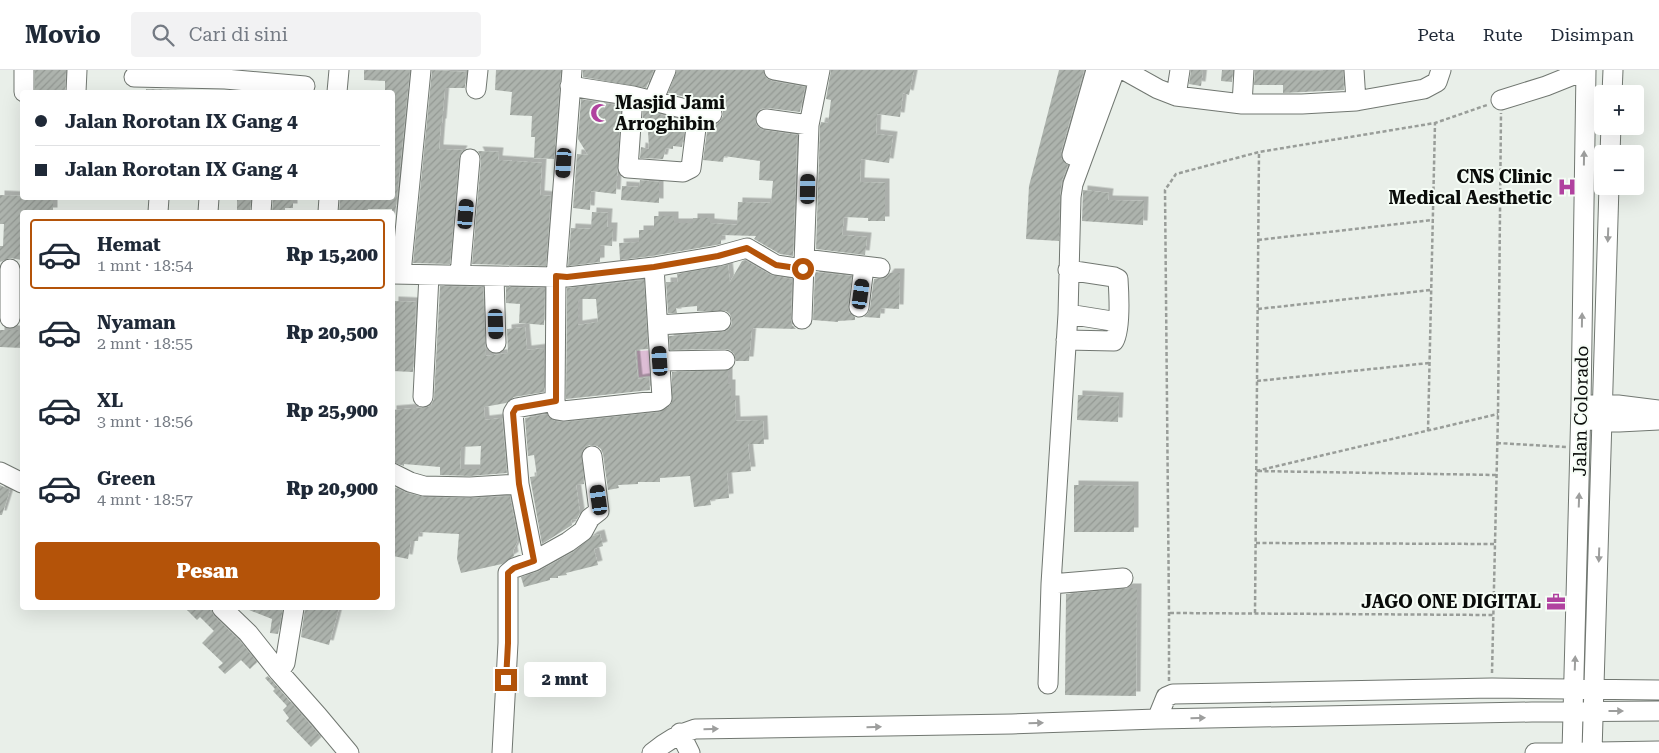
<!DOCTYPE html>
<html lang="id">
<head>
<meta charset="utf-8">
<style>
	:root { --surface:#fff; --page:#f2f2f3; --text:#1f2937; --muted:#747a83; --line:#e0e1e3; --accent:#b45309 }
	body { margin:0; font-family:"Roboto Serif",serif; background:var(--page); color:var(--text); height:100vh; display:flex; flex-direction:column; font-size:19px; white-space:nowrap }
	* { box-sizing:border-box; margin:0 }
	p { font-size:16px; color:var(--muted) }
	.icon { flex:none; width:28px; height:28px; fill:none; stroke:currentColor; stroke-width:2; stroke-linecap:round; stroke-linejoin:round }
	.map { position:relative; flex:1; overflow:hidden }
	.panel { position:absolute; left:20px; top:140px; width:375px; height:400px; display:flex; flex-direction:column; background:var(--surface); border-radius:5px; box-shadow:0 5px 20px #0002 }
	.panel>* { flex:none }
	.top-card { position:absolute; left:20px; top:20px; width:375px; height:110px; border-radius:5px; box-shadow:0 5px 20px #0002; display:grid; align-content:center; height:110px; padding:0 15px; background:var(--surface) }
	.buttons { position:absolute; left:1594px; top:15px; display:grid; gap:10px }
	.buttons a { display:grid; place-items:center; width:50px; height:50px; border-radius:5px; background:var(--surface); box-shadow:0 5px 20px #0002; font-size:25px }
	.end { position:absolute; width:22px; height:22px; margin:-11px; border:6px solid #b45309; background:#fff; box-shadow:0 0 0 2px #fff }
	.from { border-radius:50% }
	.bubble { position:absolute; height:35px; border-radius:5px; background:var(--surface); box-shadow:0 5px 20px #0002; font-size:16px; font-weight:800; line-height:35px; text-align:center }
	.car { position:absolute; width:15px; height:30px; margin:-15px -8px; border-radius:6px; box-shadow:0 0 4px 1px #0007; background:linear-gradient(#222 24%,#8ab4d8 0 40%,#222 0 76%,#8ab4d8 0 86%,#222 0) }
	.top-card b { display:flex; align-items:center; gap:18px; height:48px; font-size:19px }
	.top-card b+b { border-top:1px solid var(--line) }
	.top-card i { width:12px; height:12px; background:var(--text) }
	ul { padding:9px 0 0; list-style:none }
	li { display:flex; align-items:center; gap:15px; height:70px; margin:0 10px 8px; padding:0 5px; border:2px solid transparent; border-radius:5px }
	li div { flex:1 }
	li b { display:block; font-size:19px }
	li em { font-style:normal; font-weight:800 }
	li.on { border-color:var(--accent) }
	li>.icon { width:45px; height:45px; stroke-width:1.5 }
	.action { display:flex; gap:10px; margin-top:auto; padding:10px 15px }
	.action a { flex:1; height:58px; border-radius:5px; background:var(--accent); color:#fff; font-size:20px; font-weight:800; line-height:58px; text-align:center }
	header { display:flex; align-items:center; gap:30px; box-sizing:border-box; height:70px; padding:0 25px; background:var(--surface); border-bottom:1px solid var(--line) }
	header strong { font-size:24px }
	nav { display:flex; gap:28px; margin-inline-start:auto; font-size:18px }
	.search { width:350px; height:45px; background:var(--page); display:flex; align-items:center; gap:12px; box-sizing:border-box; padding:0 18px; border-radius:5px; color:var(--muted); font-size:19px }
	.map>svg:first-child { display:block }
</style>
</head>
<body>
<header>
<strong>Movio</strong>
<div class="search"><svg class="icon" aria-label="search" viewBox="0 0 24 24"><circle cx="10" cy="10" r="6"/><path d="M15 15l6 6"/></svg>Cari di sini</div>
<nav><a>Peta</a><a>Rute</a><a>Disimpan</a></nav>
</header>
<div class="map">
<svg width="1659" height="683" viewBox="0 0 1659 683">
	<defs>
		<pattern id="building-hatch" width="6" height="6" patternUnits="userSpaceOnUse" patternTransform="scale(1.25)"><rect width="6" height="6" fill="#adb3ad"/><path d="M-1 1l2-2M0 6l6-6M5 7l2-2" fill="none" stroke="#949994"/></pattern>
		<filter id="shadow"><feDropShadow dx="4.5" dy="-4.5" stdDeviation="0" flood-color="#0004"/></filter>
	</defs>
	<rect width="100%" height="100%" fill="#e9efe9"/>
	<path fill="#ddbdd5" d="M657,280L659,305L639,307L637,281Z"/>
	<path fill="url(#building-hatch)" fill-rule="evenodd" filter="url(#shadow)" d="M35,0H66L65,22H35Z
		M364,0H410L392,175V139H368L367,142H339L340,128H392V22H385V11L364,10Z
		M432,0L466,2L465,18H445L442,53H441L439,79L463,80L459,88L450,194L413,193Z
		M496,0H561L554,89L534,88L535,67H531L532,46L510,45L512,22L495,20Z
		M583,0H654L646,18L583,7Z
		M677,0H763L766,8L772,11L805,17L800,42L767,38L761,39L757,42L755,48L756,54L759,58L764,60L797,65L793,186L780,184L754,169L756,166L721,165V174L716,175L652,186L620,190L619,173L639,172V160H654V146H674V153H693V148H710V153L737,155L738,132L771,133L773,111L759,110L760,91L724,86L723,92L703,90L708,55H716L720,51L723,46V40L719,36L714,33L668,23Z
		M831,0H914L909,25L903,23L900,47L877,44L876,64L893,66L889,93L861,89L860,112L885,113V151H868V148L844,147L842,165L867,167L865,185L816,179L820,56L821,52L828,53L831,30L826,29Z
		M1059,0H1084L1061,82V88L1068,95L1062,110L1060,125L1059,171L1026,169L1029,116Z
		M1191,0H1203L1201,16L1189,14Z
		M1222,0H1233L1232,12L1221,11Z
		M1255,0L1325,1V0H1343L1344,20L1283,23V15H1254Z
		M146,19L191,20V22H146Z
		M581,29L621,36L616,124L591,121L590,140L573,138L577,84L588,85L578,69Z
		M643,40L686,51L682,77L673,76V79L666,78L663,89L640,88L641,77L649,79L648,61L642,57Z
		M478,81L499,82L498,90L542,93L540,125L551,126L546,196L472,194L481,90L480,85Z
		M640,110L659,112V133L621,130L622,116L639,117Z
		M1083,120L1109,123L1108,130L1144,131L1143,155L1082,151Z
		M0,125L22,126V128H53V142H22V190L10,188L0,192V176H3L4,154H0Z
		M237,128H251L250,142H237Z
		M273,128H293V138H285V142H272Z
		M592,142L608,143L607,157H613L612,176L600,175V192L568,196L571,158L591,159Z
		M745,190L771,205L792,209L791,249L792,255L796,259L752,258L749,291H736L734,284L730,280L725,279L670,280L669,266L722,262L728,260L731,256L732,251L730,244L726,241H697V236L676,238L677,243H668L666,212H678L677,204L728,195L730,212L742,191Z
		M815,202L852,206L848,236L849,242L855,247V250L838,251V252L813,250Z
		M890,203H900L899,239L881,238L880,248L864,247L868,243L870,238L874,209L886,208Z
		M644,210L648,279L635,280L638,309L649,307L650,320L566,329L567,218ZM578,229H596L598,252L578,255Z
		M440,216L483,217L486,286L508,283L507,259L525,257L527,280L544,278V322L514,327L506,333L484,337L485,350L502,348L507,403L470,406L440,405V397L404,394V396L392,392V340L428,337L431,336L434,328ZM481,376L480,399H460L461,377Z
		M506,217L545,218L544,255L519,253L520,234L506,233Z
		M394,231L416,232L413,302L392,301Z
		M0,260H22V278L0,277Z
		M728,300V314H731V330H735L736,351L763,350L764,374H748L751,401L727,403L729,428L710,430L711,435L694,437L690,406L660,408V412H638V414L618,415L619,418L608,420L603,384L601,379L597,376L590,375L585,377L582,382L584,414L576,415L580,443L577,449L571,450L572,455L542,474L530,407L537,406L534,385L528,386L525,348L547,344L550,348L555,351L564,352L659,342L669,337L672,332V302Z
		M1078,325L1119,327L1118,352L1077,350Z
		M0,415L10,420L2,445H0Z
		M1074,415L1134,416V462H1074Z
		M392,416L407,423L424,427L471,428L510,426L518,470L513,481L514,486L502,494L461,503L457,489L459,464L419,462L418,471H411L408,489L393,486L395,474H392Z
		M600,464L603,476L594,479L598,495L566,503L567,505L558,506V508H550V510L524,517L521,507L539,501L573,482L593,466Z
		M1129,518H1137L1136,626L1065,625L1066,524Z
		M185,538H211L214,546L240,571L257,592L250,599L241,590L225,604L218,597L223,593L202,573L214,561L200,547L197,550Z
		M244,538H283L278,564L270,563L272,549Z
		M305,538H339L329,575L301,567Z
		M268,606L321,667L311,677L286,651L289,648L283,640L287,636L273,621L275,619L265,608Z"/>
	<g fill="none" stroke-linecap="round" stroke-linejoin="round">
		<g stroke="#717771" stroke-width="21">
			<path id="minor" d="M774,0L818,8
				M1124,0L1158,19L1176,26L1242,34H1302L1356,31L1424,19L1437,12L1441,0
				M1354,0L1356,31
				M134,7L225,9L305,16
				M570,16L633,26L698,42L712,44
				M476,19L478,0
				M24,22V0
				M76,22L77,0
				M337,22L339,0
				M1612,24L1613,0
				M633,26L628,98L683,102L691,98L698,42
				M1176,26L1180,0
				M1501,30L1546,16L1586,0
				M653,31L666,0
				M1242,34L1244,0
				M766,49L809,55
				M1610,84L1611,56
				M1072,85L1096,0
				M158,142L159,128
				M208,142L209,128
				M261,142L262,128
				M328,142L329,128
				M804,189L880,198
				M10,199V248
				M401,203L421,0
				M392,204L556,207L572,0
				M460,205L470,89
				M494,206L496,273
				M859,237L864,197
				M1068,244L1118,252
				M802,249L809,55L820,0
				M658,255L721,251
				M1066,270L1114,271C1121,259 1119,224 1118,209L1114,207L1068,200
				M660,291L725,290
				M423,327L429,205
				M555,331L557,340L563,341L658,331L662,328L654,197
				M1590,335H1618L1659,340
				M1590,350L1619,352L1659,350
				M0,402L22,413
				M392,403L410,412L424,416L470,417L519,414
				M534,491L568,472L583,461L590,448L599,441L592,386
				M1051,514L1123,508
				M222,538L248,563L279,602L318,646L349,683
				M279,602L285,593L294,538
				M1048,614L1051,514L1068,244L1071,127L1073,114L1115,0
				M1157,649L1166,627L1173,624L1492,618L1659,620
				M680,663L690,683
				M1572,682L1581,334L1586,0
				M1592,682L1609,116
				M502,683L508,573V503L514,498L534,491L519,414L513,343L516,338L555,331L556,207H567L654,197L718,186L747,178L776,195L803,199
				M652,683C666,671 678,664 695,659L1012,654L1157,649L1532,642L1659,641
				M1535,683L1659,681"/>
		</g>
		<path stroke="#999d99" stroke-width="2.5" stroke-dasharray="4 2.5" stroke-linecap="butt" d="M1258,170L1433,150
			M1258,239L1431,220
			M1257,311L1429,293
			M1428,361L1435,53
			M1497,373L1566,377
			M1496,405L1256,401L1498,344
			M1256,473L1494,474
			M1170,543L1493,545
			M1255,543L1259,82
			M1492,603L1498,344L1501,43
			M1169,611V543L1165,120L1176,104L1259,82L1435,53L1487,35"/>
		<use href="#minor" stroke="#fff" stroke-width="19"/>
	</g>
	<defs><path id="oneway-solid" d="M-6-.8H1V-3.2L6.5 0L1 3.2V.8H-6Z" transform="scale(1.25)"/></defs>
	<g fill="#9d9e9d">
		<use href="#oneway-solid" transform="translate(1584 88) rotate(-89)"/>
		<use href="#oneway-solid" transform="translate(1608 165) rotate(92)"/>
		<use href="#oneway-solid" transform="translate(1582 250) rotate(-89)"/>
		<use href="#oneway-solid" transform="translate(1579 430) rotate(-88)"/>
		<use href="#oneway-solid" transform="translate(1599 485) rotate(92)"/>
		<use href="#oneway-solid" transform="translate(1575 593) rotate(-88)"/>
		<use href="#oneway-solid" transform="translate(1616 641)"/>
		<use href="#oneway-solid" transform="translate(1198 648) rotate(-1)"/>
		<use href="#oneway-solid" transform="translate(1036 653) rotate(-2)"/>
		<use href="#oneway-solid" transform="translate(874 657) rotate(-1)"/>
		<use href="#oneway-solid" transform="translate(711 659) rotate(-1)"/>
	</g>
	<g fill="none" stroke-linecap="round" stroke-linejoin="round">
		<path stroke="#b45309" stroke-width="6" d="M506,610L508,573V503L514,498L534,491L519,414L513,343L516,338L556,331V206L567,207L654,197L718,186L747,178L776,195L803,199"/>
	</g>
	<defs>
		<g id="mosque-bare" transform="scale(1.5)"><path d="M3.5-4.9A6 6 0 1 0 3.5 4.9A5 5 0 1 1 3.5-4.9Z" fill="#b0429f" stroke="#f6fdf6" stroke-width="2.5" paint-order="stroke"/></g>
		<g id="hospital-bare" transform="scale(1.5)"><path d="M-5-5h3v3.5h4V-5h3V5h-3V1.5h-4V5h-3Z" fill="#b0429f" stroke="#f6fdf6" stroke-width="2.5" paint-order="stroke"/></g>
		<g id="office-bare" transform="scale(1.5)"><path d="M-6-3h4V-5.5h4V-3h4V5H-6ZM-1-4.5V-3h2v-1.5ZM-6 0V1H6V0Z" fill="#b0429f" stroke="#f6fdf6" stroke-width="2.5" paint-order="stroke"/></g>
	</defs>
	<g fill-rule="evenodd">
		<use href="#mosque-bare" x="600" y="43"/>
		<use href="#hospital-bare" x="1567" y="117"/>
		<use href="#office-bare" x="1556" y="532"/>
	</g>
	<g text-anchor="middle" stroke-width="4" stroke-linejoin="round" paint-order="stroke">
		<g font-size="18" font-weight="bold" fill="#0a0c0a" stroke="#f6fdf6" text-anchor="end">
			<text x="615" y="39" text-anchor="start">Masjid Jami<tspan x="615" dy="21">Arroghibin</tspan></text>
			<text x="1552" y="113">CNS Clinic<tspan x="1552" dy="21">Medical Aesthetic</tspan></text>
			<text x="1541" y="538">JAGO ONE DIGITAL</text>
		</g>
		<g font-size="18" fill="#0a0c0a" stroke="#f6fdf6">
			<text transform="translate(1581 341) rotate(-89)" y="6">Jalan Colorado</text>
		</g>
	</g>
</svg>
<div class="buttons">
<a>+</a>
<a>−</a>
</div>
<i class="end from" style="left:803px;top:199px"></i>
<i class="end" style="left:506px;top:610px"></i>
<div class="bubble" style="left:524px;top:592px;width:82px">2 mnt</div>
<i class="car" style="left:564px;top:93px;rotate:184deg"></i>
<i class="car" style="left:808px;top:119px;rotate:1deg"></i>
<i class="car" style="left:466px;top:144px;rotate:5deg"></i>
<i class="car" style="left:861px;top:224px;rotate:8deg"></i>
<i class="car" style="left:496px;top:254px;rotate:178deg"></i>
<i class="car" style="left:660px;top:291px;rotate:356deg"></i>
<i class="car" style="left:599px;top:430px;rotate:352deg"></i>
<div class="top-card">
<b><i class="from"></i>Jalan Rorotan IX Gang 4</b>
<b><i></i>Jalan Rorotan IX Gang 4</b>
</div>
<section class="panel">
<ul>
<li class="on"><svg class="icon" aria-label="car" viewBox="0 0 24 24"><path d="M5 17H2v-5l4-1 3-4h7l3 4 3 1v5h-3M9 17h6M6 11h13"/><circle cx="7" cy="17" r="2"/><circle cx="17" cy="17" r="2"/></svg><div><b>Hemat</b><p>1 mnt · 18:54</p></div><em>Rp 15,200</em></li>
<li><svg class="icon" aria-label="car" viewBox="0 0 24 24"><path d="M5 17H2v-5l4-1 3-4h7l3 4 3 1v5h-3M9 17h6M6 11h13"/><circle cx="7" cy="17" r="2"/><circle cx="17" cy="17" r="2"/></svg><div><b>Nyaman</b><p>2 mnt · 18:55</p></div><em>Rp 20,500</em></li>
<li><svg class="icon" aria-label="car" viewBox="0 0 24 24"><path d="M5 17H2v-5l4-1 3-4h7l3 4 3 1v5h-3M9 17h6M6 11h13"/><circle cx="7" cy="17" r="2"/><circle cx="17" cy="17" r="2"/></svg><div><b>XL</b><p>3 mnt · 18:56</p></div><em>Rp 25,900</em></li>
<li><svg class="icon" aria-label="car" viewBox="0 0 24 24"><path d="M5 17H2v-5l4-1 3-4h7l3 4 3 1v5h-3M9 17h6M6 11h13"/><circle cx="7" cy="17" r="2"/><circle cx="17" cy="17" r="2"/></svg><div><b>Green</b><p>4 mnt · 18:57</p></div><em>Rp 20,900</em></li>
</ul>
<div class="action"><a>Pesan</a></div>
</section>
</div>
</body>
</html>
